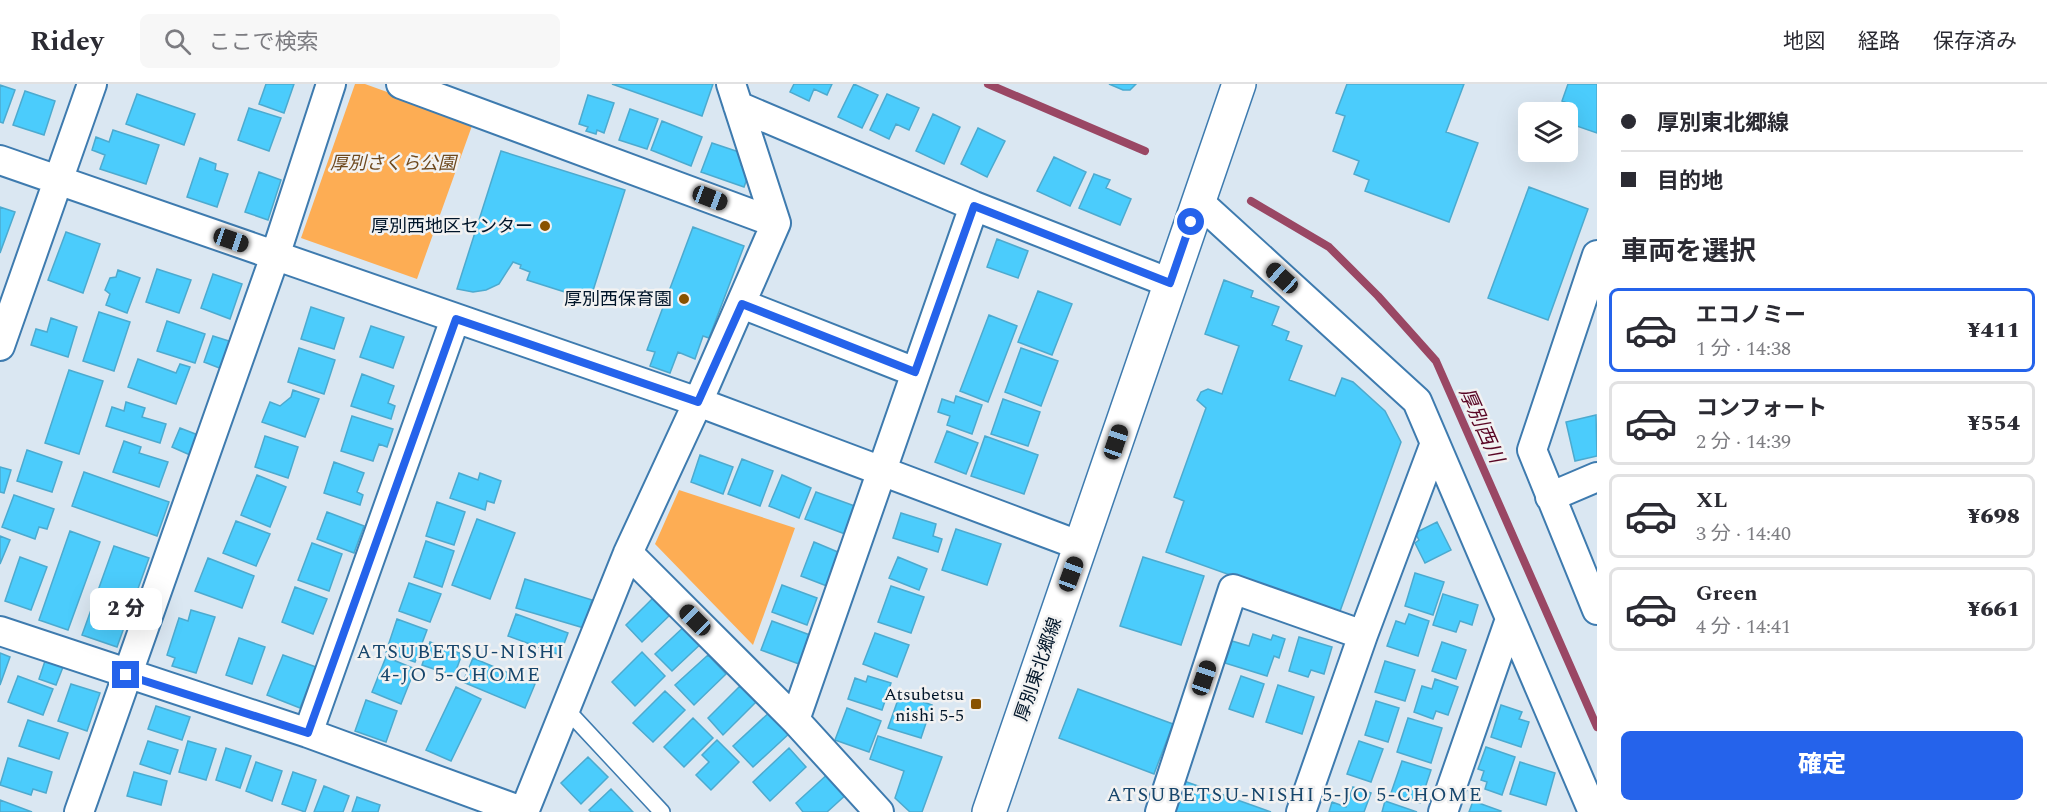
<!DOCTYPE html>
<html lang="ja">
<head>
<meta charset="utf-8">
<style>
	:root { --surface:#fff; --page:#f7f7f7; --text:#2b2b33; --muted:#7c7c81; --line:#e1e1e2; --accent:#2563eb }
	body { margin:0; font-family:Spectral,"Noto Sans JP",serif; background:var(--page); color:var(--text); height:100vh; display:flex; flex-direction:column; font-size:22px; white-space:nowrap }
	* { box-sizing:border-box; margin:0 }
	p { font-size:20px; color:var(--muted) }
	.icon { flex:none; width:33px; height:33px; fill:none; stroke:currentColor; stroke-width:2; stroke-linecap:round; stroke-linejoin:round }
	.map { position:relative; flex:1; overflow:hidden }
	.drawer { display:flex; flex-direction:column; background:var(--surface); width:450px }
	.drawer>* { flex:none }
	.hud { display:grid; align-content:center; height:132px; padding:0 24px; background:var(--surface) }
	.fabs { position:absolute; left:1518px; top:18px; display:grid; gap:12px }
	.fabs a { display:grid; place-items:center; width:60px; height:60px; border-radius:9px; background:var(--surface); box-shadow:0 6px 24px #0002; font-size:30px }
	.end { position:absolute; width:27px; height:27px; margin:-14px; border:8px solid #2563eb; background:#fff; box-shadow:0 0 0 3px #fff }
	.from { border-radius:50% }
	.bubble { position:absolute; height:42px; border-radius:9px; background:var(--surface); box-shadow:0 6px 24px #0002; font-size:20px; font-weight:800; line-height:42px; text-align:center }
	.car { position:absolute; width:18px; height:36px; margin:-18px -9px; border-radius:8px; box-shadow:0 0 4px 2px #0007; background:linear-gradient(#222 24%,#8ab4d8 0 40%,#222 0 76%,#8ab4d8 0 86%,#222 0) }
	.hud b { display:flex; align-items:center; gap:21px; height:57px; font-size:22px }
	.hud b+b { border-top:2px solid var(--line) }
	.hud i { width:15px; height:15px; background:var(--text) }
	ul { padding:0; list-style:none }
	li { display:flex; align-items:center; gap:18px; height:84px; margin:0 12px 9px; padding:0 12px; border:3px solid var(--line); border-radius:9px }
	li div { flex:1 }
	li b { display:block; font-size:22px }
	li em { font-style:normal; font-weight:800 }
	li.on { border-color:var(--accent) }
	li>.icon { width:54px; height:54px; stroke-width:1.5 }
	h2 { padding:0 24px; font-size:27px; line-height:72px }
	.cta { display:flex; gap:12px; margin-top:auto; padding:12px 24px }
	.cta a { flex:1; height:69px; border-radius:9px; background:var(--accent); color:#fff; font-size:24px; font-weight:800; line-height:69px; text-align:center }
	header { display:flex; align-items:center; gap:36px; box-sizing:border-box; height:84px; padding:0 30px; background:var(--surface); border-bottom:2px solid var(--line) }
	header strong { font-size:28px }
	nav { display:flex; gap:33px; margin-inline-start:auto; font-size:21px }
	.search { width:420px; height:54px; background:var(--page); display:flex; align-items:center; gap:15px; box-sizing:border-box; padding:0 21px; border-radius:9px; color:var(--muted); font-size:22px }
	main { display:flex; flex:1; min-height:0 }
	.map>svg:first-child { display:block }
</style>
</head>
<body>
<header>
<strong>Ridey</strong>
<div class="search"><svg class="icon" aria-label="search" viewBox="0 0 24 24"><circle cx="10" cy="10" r="6"/><path d="M15 15l6 6"/></svg>ここで検索</div>
<nav><a>地図</a><a>経路</a><a>保存済み</a></nav>
</header>
<main>
<div class="map">
<svg width="1597" height="728" viewBox="0 0 1597 728">
	<rect width="100%" height="100%" fill="#dae7f2"/>
	<path fill="#fdad54" d="M355,0H365L473,39L417,195L301,154Z
		M679,406L795,444L753,561L655,460Z"/>
	<g fill="none" stroke-linecap="round" stroke-linejoin="round">
		<path stroke="#9a4764" stroke-width="8" d="M988,0L1145,67
			M1251,117L1329,163L1378,212L1436,277L1597,643"/>
	</g>
	<path fill="#4bccfc" stroke="#4caacf" stroke-width="1.5" d="M266,0H294L284,29L259,20Z
		M612,0H713L702,32Z
		M794,0H832L827,11L814,5L809,17L790,8Z
		M854,0L878,11L862,44L838,33Z
		M1109,0H1136L1130,6H1123Z
		M1347,0H1464L1446,48L1478,59L1449,138L1365,107L1369,96L1354,90L1359,77L1333,67L1345,32L1336,29Z
		M1568,0H1597V49L1568,39L1566,28L1569,20L1562,17Z
		M0,1L15,6L3,39L0,38Z
		M25,7L55,17L44,51L13,41Z
		M137,10L195,30L184,61L126,40Z
		M887,10L919,24L909,46L896,40L889,55L870,46Z
		M588,11L614,19L604,49L597,46L596,50L586,47L588,43L579,40Z
		M249,24L281,34L269,67L238,56Z
		M630,25L658,35L647,65L619,56Z
		M933,30L960,43L944,80L916,67Z
		M662,37L702,53L691,82L651,66Z
		M978,44L1005,57L987,93L961,80Z
		M113,46L159,61L146,100L100,85L105,71L92,66L96,53L109,58Z
		M712,59L745,70L741,81L751,84L744,103L701,88Z
		M501,67L625,106L590,216L527,196L530,188L520,184L521,181L513,178L499,200L486,206L473,208L457,205Z
		M1054,73L1086,88L1070,122L1037,107Z
		M200,74L216,80L215,86L228,90L217,123L187,113Z
		M259,88L281,96L268,136L245,128Z
		M1094,90L1110,96L1106,104L1131,115L1120,141L1079,124Z
		M1529,103L1588,125L1548,236L1488,214Z
		M0,123L15,128L0,169Z
		M693,143L744,162L709,254L703,252L695,275L678,268L670,289L650,282L655,268L647,266Z
		M66,148L100,160L83,209L48,196Z
		M997,155L1028,167L1018,194L987,183Z
		M157,185L191,196L179,229L146,218Z
		M118,186L140,194L127,229L106,221L110,210L105,206L110,194L116,193Z
		M213,190L242,200L230,235L201,224Z
		M1224,196L1253,207L1251,213L1279,223L1272,241L1289,248L1286,256L1302,262L1289,296L1335,312L1342,294L1353,298L1385,327L1401,358L1339,530L1166,468L1184,417L1174,413L1206,324L1197,316L1201,308L1208,305L1222,310L1239,262L1205,250Z
		M1038,207L1072,220L1052,271L1018,258Z
		M311,223L344,234L334,265L301,255Z
		M99,228L130,238L114,287L83,277Z
		M989,231L1017,242L988,318L960,307Z
		M51,234L77,243L68,273L31,261L36,245L47,248Z
		M167,237L205,250L195,279L157,267Z
		M371,242L404,253L393,284L360,273Z
		M213,252L232,258L222,285L204,278Z
		M299,264L335,276L324,310L288,298Z
		M1021,264L1058,277L1041,322L1005,308Z
		M138,275L176,289L180,280L190,283L176,320L128,303Z
		M69,286L103,297L79,370L45,359Z
		M362,290L394,302L388,319L395,322L391,335L351,322Z
		M293,306L319,315L305,353L262,338L270,318L280,322L291,313Z
		M956,312L982,321L972,350L947,341L950,332L938,328L942,315L954,319Z
		M1003,315L1040,328L1028,362L991,350Z
		M126,318L145,324L142,333L166,340L160,359L106,342L112,323L124,327Z
		M1596,331L1597,372L1575,377L1566,338Z
		M352,332L393,345L387,363L379,360L373,377L341,367Z
		M180,344L198,351L190,371L172,363Z
		M947,347L978,359L966,390L935,378Z
		M265,352L298,363L288,394L255,383Z
		M985,352L1038,371L1024,410L971,392Z
		M124,357L141,363L139,369L168,378L159,403L113,388Z
		M27,366L62,378L52,408L17,397Z
		M700,371L733,383L723,410L691,398Z
		M742,375L773,387L760,422L728,410Z
		M334,378L364,389L357,408L363,411L360,421L324,409Z
		M0,383L11,386L4,409L0,408Z
		M84,388L169,418L157,452L72,422Z
		M459,389L478,396L480,389L501,397L494,419L487,417L485,426L450,414Z
		M257,391L286,403L270,443L241,431Z
		M782,391L811,404L799,434L769,422Z
		M816,408L863,425L853,453L805,435Z
		M14,411L54,425L47,445L39,443L35,455L2,443Z
		M437,418L465,428L454,461L426,452Z
		M327,428L364,442L354,469L317,455Z
		M901,429L936,440L933,452L942,455L938,468L893,454Z
		M477,435L515,449L490,515L452,501Z
		M236,437L270,450L256,482L223,469Z
		M1437,438L1451,466L1425,479L1415,459L1419,456L1415,449Z
		M956,445L1001,460L987,501L942,486Z
		M70,447L100,458L68,546L39,536Z
		M0,452L10,456L0,480Z
		M426,457L454,467L442,503L414,493Z
		M814,458L845,471L832,504L801,492Z
		M312,459L342,470L329,507L298,496Z
		M114,462L149,474L117,563L82,551Z
		M20,473L47,483L31,526L5,517Z
		M898,473L927,485L919,506L889,494Z
		M1143,473L1204,492L1181,561L1120,542Z
		M208,474L254,492L242,524L195,507Z
		M1415,489L1444,498L1433,531L1405,522Z
		M525,495L592,516L584,544L516,524Z
		M409,499L441,510L430,538L399,527Z
		M782,501L817,514L807,541L772,528Z
		M891,502L924,513L911,549L878,538Z
		M295,503L327,515L313,550L282,538Z
		M1443,510L1478,521L1472,541L1460,537L1456,548L1433,541Z
		M655,512L671,530L642,558L626,541Z
		M191,526L215,533L196,589L172,582L175,574L167,571L179,534L188,537Z
		M516,530L568,549L560,571L508,552Z
		M1409,530L1429,537L1418,572L1387,562L1396,537L1405,540Z
		M397,535L427,546L415,578L386,568Z
		M772,537L810,551L799,580L761,566Z
		M689,538L706,555L672,587L655,570Z
		M875,549L909,561L897,593L863,580Z
		M1253,550L1271,556L1273,551L1285,555L1279,574L1274,572L1267,592L1225,579L1232,557L1249,562Z
		M1299,553L1332,563L1324,590L1311,586L1308,593L1289,587Z
		M239,554L265,563L252,600L226,591Z
		M430,558L462,570L454,592L422,581Z
		M1442,558L1466,566L1456,595L1432,587Z
		M642,568L665,592L635,622L612,598Z
		M0,569L10,573L0,601Z
		M283,571L316,583L300,624L267,611Z
		M708,571L726,590L694,621L675,601Z
		M386,573L415,585L401,620L372,608Z
		M473,574L535,600L525,624L463,598Z
		M45,577L63,583L56,601L39,595Z
		M1385,577L1415,586L1405,617L1375,608Z
		M18,592L53,605L43,631L8,618Z
		M868,592L891,599L882,626L848,615L855,594L866,598Z
		M1241,592L1264,600L1253,633L1229,625Z
		M1435,595L1458,603L1448,631L1436,627L1433,635L1414,628L1422,602L1432,605Z
		M71,600L100,609L87,647L58,637Z
		M1278,601L1314,613L1302,650L1266,638Z
		M740,602L756,618L723,651L708,634Z
		M456,603L481,615L451,677L426,666Z
		M1078,605L1173,640L1154,690L1059,654Z
		M665,607L685,626L653,658L633,639Z
		M900,610L932,621L921,654L888,644Z
		M366,616L397,627L386,658L355,647Z
		M1376,617L1399,624L1388,658L1365,651Z
		M1501,621L1522,628L1519,635L1529,638L1521,663L1491,653Z
		M156,622L190,633L182,656L148,645Z
		M847,624L881,637L869,668L835,656Z
		M772,626L792,647L753,683L733,662Z
		M693,634L713,654L684,683L664,663Z
		M1408,634L1442,644L1431,679L1397,668Z
		M28,636L68,649L59,675L19,662Z
		M878,652L942,673L922,728H910L895,714L904,687L870,675Z
		M717,656L739,678L711,706L696,691L709,678L702,671Z
		M148,657L178,666L170,690L140,680Z
		M188,657L216,665L206,696L179,688Z
		M1359,657L1383,665L1371,698L1347,690Z
		M1486,663L1515,673L1502,711L1485,705L1487,698L1481,696L1484,687L1478,685Z
		M226,664L251,672L240,704L216,696Z
		M789,664L806,683L770,717L753,698Z
		M588,673L608,693L581,720L561,699Z
		M8,674L52,688L46,709L33,705L31,711L0,701Z
		M1402,677L1431,686L1420,719L1391,709Z
		M256,678L282,687L272,717L246,707Z
		M1520,678L1555,689L1546,721L1510,710Z
		M134,688L167,697L161,721L127,712Z
		M293,688L316,696L305,728L282,720Z
		M830,688L849,708L827,728H803L796,719Z
		M1184,697L1271,728H1173Z
		M324,702L349,712L343,728H314Z
		M1353,703L1371,709L1364,728H1329L1332,718L1346,723Z
		M611,705L633,728H591L589,726Z
		M357,713L380,721L378,728H352Z
		M0,716L32,728H0Z
		M1385,717L1417,728H1382Z
		M1473,717L1501,727L1500,728H1469Z"/>
	<g fill="none" stroke-linecap="round" stroke-linejoin="round">
		<g stroke="#3e7baf" stroke-width="18">
			<path id="lane" d="M566,625L662,728"/>
		</g>
		<g stroke="#3e7baf" stroke-width="32">
			<path id="street" d="M401,0L776,139
				M738,22L974,122L1170,199
				M0,76L698,318L1081,462
				M1198,117L1417,317L1593,728
				M1597,171L1532,366L1597,526
				M742,220L915,288
				M0,262L92,0
				M1550,413L1597,393
				M628,469L795,636L879,728
				M0,547L308,649L524,728
				M795,636C856,465 914,293 974,122
				M308,649L455,235
				M79,728L275,172L331,0
				M524,728L628,469L698,318L776,139L731,0
				M1160,728L1233,505L1363,551
				M1301,728L1363,551L1435,359
				M1443,728L1510,535"/>
		</g>
		<g stroke="#3e7baf" stroke-width="36">
			<path id="primary" d="M989,728L1239,0"/>
		</g>
		<use href="#lane" stroke="#fff" stroke-width="15"/>
		<use href="#street" stroke="#fff" stroke-width="28"/>
		<use href="#primary" stroke="#fff" stroke-width="33"/>
	</g>
	<g fill="none" stroke-linecap="round" stroke-linejoin="round">
		<path stroke="#2563eb" stroke-width="8" d="M126,591L308,649L456,235L698,318L742,220L915,288L974,122L1170,199L1191,138"/>
	</g>
	<g fill="#885201" stroke="#f2f2f2" stroke-width="2">
		<circle cx="545" cy="142" r="6"/>
		<circle cx="684" cy="215" r="6"/>
		<rect x="970" y="614" width="12" height="12" rx="3"/>
	</g>
	<g text-anchor="middle" stroke-width="5" stroke-linejoin="round" paint-order="stroke">
		<g font-size="18" font-style="italic" fill="#6e491e" stroke="#f2f2f2">
			<text x="393" y="85">厚別さくら公園</text>
		</g>
		<g font-size="18" fill="#001529" stroke="#f2f2f2" text-anchor="end">
			<text x="533" y="148">厚別西地区センター</text>
			<text x="672" y="221">厚別西保育園</text>
			<text x="964" y="616">Atsubetsu<tspan x="964" dy="21">nishi 5-5</tspan></text>
		</g>
		<g font-size="18" fill="#001529" stroke="#f2f2f2">
			<text transform="translate(1038 585) rotate(-71)" y="6">厚別東北郷線</text>
		</g>
		<g font-size="20" font-style="italic" fill="#590524" stroke="#f2f2f2">
			<text transform="translate(1482 341) rotate(66)" y="7">厚別西川</text>
		</g>
		<g font-size="20" letter-spacing="1.5" fill="#16456b" stroke="#f2f2f2">
			<text x="461" y="574">ATSUBETSU-NISHI<tspan x="461" dy="23">4-JO 5-CHOME</tspan></text>
			<text x="1295" y="717">ATSUBETSU-NISHI 5-JO 5-CHOME</text>
		</g>
	</g>
</svg>
<div class="fabs">
<a><svg class="icon" aria-label="layers" viewBox="0 0 24 24"><path d="M12 4l9 5-9 5-9-5zM3 14l9 5 9-5"/></svg></a>
</div>
<i class="end from" style="left:1191px;top:138px"></i>
<i class="end" style="left:126px;top:591px"></i>
<div class="bubble" style="left:90px;top:504px;width:72px">2 分</div>
<i class="car" style="left:710px;top:114px;rotate:111deg"></i>
<i class="car" style="left:231px;top:156px;rotate:109deg"></i>
<i class="car" style="left:1282px;top:194px;rotate:312deg"></i>
<i class="car" style="left:1116px;top:358px;rotate:19deg"></i>
<i class="car" style="left:1071px;top:490px;rotate:20deg"></i>
<i class="car" style="left:695px;top:536px;rotate:315deg"></i>
<i class="car" style="left:1204px;top:594px;rotate:19deg"></i>
</div>
<section class="drawer">
<div class="hud">
<b><i class="from"></i>厚別東北郷線</b>
<b><i></i>目的地</b>
</div>
<h2>車両を選択</h2>
<ul>
<li class="on"><svg class="icon" aria-label="car" viewBox="0 0 24 24"><path d="M5 17H2v-5l4-1 3-4h7l3 4 3 1v5h-3M9 17h6M6 11h13"/><circle cx="7" cy="17" r="2"/><circle cx="17" cy="17" r="2"/></svg><div><b>エコノミー</b><p>1 分 · 14:38</p></div><em>¥411</em></li>
<li><svg class="icon" aria-label="car" viewBox="0 0 24 24"><path d="M5 17H2v-5l4-1 3-4h7l3 4 3 1v5h-3M9 17h6M6 11h13"/><circle cx="7" cy="17" r="2"/><circle cx="17" cy="17" r="2"/></svg><div><b>コンフォート</b><p>2 分 · 14:39</p></div><em>¥554</em></li>
<li><svg class="icon" aria-label="car" viewBox="0 0 24 24"><path d="M5 17H2v-5l4-1 3-4h7l3 4 3 1v5h-3M9 17h6M6 11h13"/><circle cx="7" cy="17" r="2"/><circle cx="17" cy="17" r="2"/></svg><div><b>XL</b><p>3 分 · 14:40</p></div><em>¥698</em></li>
<li><svg class="icon" aria-label="car" viewBox="0 0 24 24"><path d="M5 17H2v-5l4-1 3-4h7l3 4 3 1v5h-3M9 17h6M6 11h13"/><circle cx="7" cy="17" r="2"/><circle cx="17" cy="17" r="2"/></svg><div><b>Green</b><p>4 分 · 14:41</p></div><em>¥661</em></li>
</ul>
<div class="cta"><a>確定</a></div>
</section>
</main>
</body>
</html>
